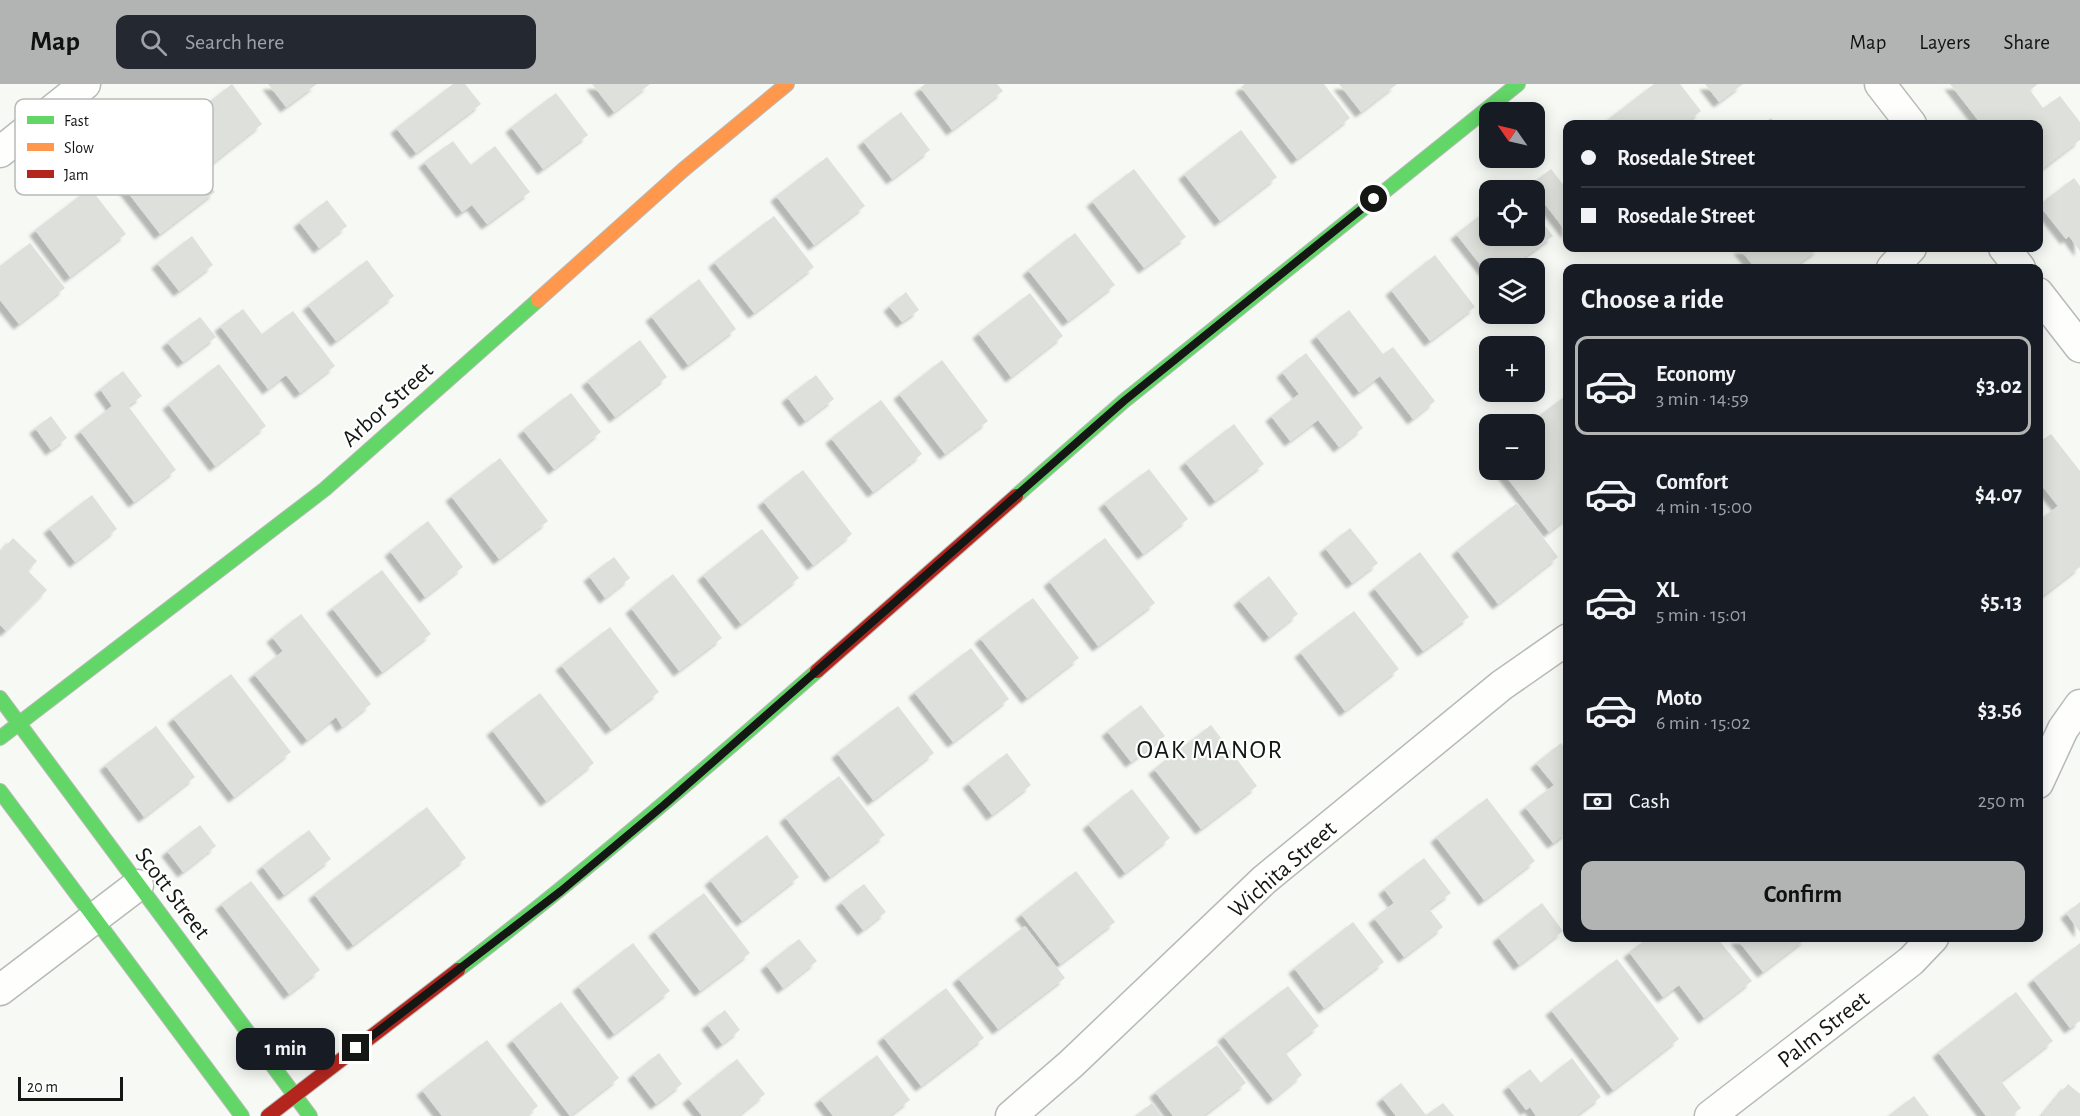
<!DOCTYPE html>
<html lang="en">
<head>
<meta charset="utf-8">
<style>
	:root { --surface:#171b24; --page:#242831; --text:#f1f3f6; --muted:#9ea1a6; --line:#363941; --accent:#b2b4b3 }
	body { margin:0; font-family:"Alegreya Sans",sans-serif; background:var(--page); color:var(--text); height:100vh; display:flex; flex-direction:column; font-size:22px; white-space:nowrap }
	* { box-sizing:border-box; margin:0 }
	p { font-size:20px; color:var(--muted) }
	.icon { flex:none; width:33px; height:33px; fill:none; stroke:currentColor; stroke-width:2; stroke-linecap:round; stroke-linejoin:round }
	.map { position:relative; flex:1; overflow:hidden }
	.sheet { position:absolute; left:1563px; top:180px; width:480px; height:678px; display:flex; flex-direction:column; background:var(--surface); border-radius:12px; box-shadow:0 3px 15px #0003 }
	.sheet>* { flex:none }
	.guide { position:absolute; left:1563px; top:36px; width:480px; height:132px; border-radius:12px; box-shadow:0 3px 15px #0003; display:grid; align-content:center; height:132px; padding:0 18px; background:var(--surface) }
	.needle { width:39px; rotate:304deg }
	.buttons { position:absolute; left:1479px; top:18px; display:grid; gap:12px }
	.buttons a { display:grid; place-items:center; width:66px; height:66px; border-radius:12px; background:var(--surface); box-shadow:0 3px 15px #0003; font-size:30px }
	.scale { position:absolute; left:18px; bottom:15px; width:105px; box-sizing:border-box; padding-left:6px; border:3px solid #151714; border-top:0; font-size:16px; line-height:21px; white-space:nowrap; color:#151714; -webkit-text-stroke:4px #fff; paint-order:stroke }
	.end { position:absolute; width:27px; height:27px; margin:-14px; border:8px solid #151714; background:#fff; box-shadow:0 0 0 3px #fff }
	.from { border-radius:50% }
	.bubble { position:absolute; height:42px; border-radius:12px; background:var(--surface); box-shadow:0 3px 15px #0003; font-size:20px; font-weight:700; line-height:42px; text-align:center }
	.guide b { display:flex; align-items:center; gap:21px; height:57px; font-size:22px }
	.guide b+b { border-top:2px solid var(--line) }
	.guide i { width:15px; height:15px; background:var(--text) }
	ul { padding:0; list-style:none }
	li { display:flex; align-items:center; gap:18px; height:99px; margin:0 12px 9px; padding:0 6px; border:3px solid transparent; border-radius:12px }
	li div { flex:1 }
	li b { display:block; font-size:22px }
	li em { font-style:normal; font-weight:700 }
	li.active { border-color:var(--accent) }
	li>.icon { width:54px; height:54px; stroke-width:1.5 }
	h2 { padding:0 18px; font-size:27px; line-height:72px }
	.pay { display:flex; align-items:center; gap:15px; height:66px; padding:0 18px; font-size:22px }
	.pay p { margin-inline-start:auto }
	.action { display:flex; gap:12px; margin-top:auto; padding:12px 18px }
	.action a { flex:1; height:69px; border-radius:12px; background:var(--accent); color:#111; font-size:24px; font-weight:700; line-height:69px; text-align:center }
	header { display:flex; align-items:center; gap:36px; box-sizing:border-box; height:84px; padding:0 30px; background:var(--accent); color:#111 }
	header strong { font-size:28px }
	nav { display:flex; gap:33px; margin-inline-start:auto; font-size:21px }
	.search { width:420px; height:54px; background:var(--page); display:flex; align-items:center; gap:15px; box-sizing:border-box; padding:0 21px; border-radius:12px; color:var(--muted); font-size:22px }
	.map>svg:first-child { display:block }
</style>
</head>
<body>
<header>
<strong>Map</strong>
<div class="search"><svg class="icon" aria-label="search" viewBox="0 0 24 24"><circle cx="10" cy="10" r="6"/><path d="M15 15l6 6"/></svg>Search here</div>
<nav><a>Map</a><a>Layers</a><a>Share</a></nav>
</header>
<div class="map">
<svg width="2080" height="1032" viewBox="0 0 2080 1032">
	<defs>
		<filter id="shadow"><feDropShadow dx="-5.5" dy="5.5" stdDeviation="1.5" flood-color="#0004"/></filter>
	</defs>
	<rect width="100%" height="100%" fill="#f6f9f4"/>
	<path fill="#dee0dc" filter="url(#shadow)" d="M232,0L262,40L209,82L178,42Z
		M268,0H317L286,23Z
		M453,0H465L481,20L416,69L396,44Z
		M592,0H650L614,28Z
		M925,0H997L1003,7L952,46L920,4Z
		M1245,0H1324L1350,34L1297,75L1241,3Z
		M1339,0H1397L1361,28Z
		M1654,0H1680L1701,27L1684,40H1602Z
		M1705,0H1743L1719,18Z
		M1950,0H2038L2030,6L2043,24L2060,12L2080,38V56L2038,88V40H1981Z
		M556,9L588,51L543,85L511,43Z
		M901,28L930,66L892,95L863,57Z
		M1771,34L1776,40H1762Z
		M167,46L215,108L160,150L112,88Z
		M1241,46L1277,93L1220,137L1184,90Z
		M453,57L471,81L495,62L530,108L487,140L472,121L462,128L424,78Z
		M827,73L865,122L814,161L776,112Z
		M1134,85L1186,153L1144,184L1092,117Z
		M1551,85L1568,107V150L1530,101Z
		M2074,94L2080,102V167L2069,152L2066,155L2039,121Z
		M90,104L126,150L70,193L35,146Z
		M327,116L347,142L319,164L299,138Z
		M1490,124V152H1534V128L1553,152L1510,184H1490V193L1456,150Z
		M774,132L814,183L754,229L714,178Z
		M1075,149L1115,201L1068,237L1028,186Z
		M192,152L213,181L179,207L157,179Z
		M30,159L65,204L19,240L0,216V182Z
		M1739,164H1820L1793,184H1755Z
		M1435,171L1475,223L1430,257L1391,206Z
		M367,176L394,212L336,257L308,221Z
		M699,195L736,245L688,281L651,232Z
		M906,208L919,226L902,238L889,222Z
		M1030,209L1063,252L1011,293L978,249Z
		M243,225L262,250L293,227L335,282L300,309L286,291L268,305L220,242Z
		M1349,226L1383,270L1393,263L1435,317L1413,335L1380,292L1359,308L1316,252Z
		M200,233L216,253L183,278L167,258Z
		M640,256L667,293L615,333L587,297Z
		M1306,269L1363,344L1339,363L1318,336L1290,357L1271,332L1299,310L1282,288Z
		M942,276L988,337L945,370L899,310Z
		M219,280L266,342L215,382L168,320Z
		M123,287L142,312L128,322L176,386L134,418L80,347L112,322L100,305Z
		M816,291L834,315L805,337L787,313Z
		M571,309L601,348L554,385L523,346Z
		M1568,310V433L1549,448L1501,386H1534V340H1528Z
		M881,316L922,370L873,408L831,354Z
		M51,332L67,354L51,366L35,344Z
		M1234,340L1264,380L1215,417L1185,378Z
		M2051,350L2080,387V483L2041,513L2038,509V437L2058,422L2038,397V359Z
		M500,374L548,437L499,475L451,412Z
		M1149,385L1188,435L1143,470L1104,419Z
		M803,386L852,450L813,481L763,417Z
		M92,411L117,445L75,478L49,444Z
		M1517,419L1558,473L1498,520L1457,466Z
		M428,437L463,483L425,513L390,467Z
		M1350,444L1378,479L1352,499L1325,464Z
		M762,445L799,494L741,540L703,491Z
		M13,454L37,477L28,487L47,506L6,547L0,541V469Z
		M1105,454L1155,519L1098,562L1049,497Z
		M1420,468L1469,533L1423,567L1374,504Z
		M614,473L630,494L605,514L589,492Z
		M382,486L431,550L382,588L332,524Z
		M673,490L722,554L679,587L631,524Z
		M1269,492L1298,530L1269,553L1239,516Z
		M1033,514L1079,574L1027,614L980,554Z
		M1354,527L1399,585L1345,627L1300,568Z
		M301,530L371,620L342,643L336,633L307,656L254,590L283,567L272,553Z
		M610,543L659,608L611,645L561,581Z
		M971,564L1009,615L953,658L914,608Z
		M231,590L291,668L234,713L173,634Z
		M540,609L594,679L546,717L492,646Z
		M1141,621L1165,652L1131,678L1107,647Z
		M898,622L934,669L873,716L837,669Z
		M1211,641L1257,702L1201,745L1154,685Z
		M156,642L195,693L144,733L105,681Z
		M1561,659L1568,668V748L1553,759L1525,723L1554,701L1536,679Z
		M1007,669L1031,701L992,731L968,699Z
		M839,692L885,751L830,793L785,733Z
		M1132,705L1170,754L1125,789L1088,740Z
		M1487,714L1535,777L1484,816L1436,753Z
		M427,723L466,774L353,861L314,810Z
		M200,741L216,762L183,788L167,767Z
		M309,746L331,775L284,811L262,782Z
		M767,751L799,793L742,837L710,796Z
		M1424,774L1451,809L1429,825L1443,843L1404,873L1374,834L1394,819L1384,805Z
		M1076,787L1115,838L1060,880L1021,830Z
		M251,797L320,886L289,910L221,820Z
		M864,800L886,828L863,846L841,818Z
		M704,809L750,869L700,907L654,847Z
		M2080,818V848L2066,829Z
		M1542,819L1563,847L1519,881L1498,853Z
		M1353,838L1384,878L1324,924L1294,884Z
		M1025,842L1065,894L998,945L958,894Z
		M1648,854H1717L1752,897L1704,934L1679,901L1663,913L1629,868Z
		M1736,854H1807L1763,888Z
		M799,855L817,877L783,904L766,881Z
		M633,859L670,907L614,950L578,902Z
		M2080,859V937L2070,944L2033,895Z
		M1617,875L1679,955L1613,1006L1551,926Z
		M1288,902L1319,942L1285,968L1302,991L1273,1015L1223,952Z
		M946,904L984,954L921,1002L883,953Z
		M2016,908L2053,957L2001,997L2021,1024L2011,1032H1986L1938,968Z
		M561,918L619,994L570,1032L512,956Z
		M725,926L740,946L722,960L707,940Z
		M487,956L538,1022L526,1032H442L422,1006Z
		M1217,961L1246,999L1203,1032H1173L1155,1008Z
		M659,969L682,1000L656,1020L633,990Z
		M877,971L910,1016L889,1032H833L820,1015Z
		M1572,974L1601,1013L1576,1032H1536L1530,1023L1526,1026L1508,1002L1530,985L1541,999Z
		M737,975L765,1010L738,1032H702L688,1014Z
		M1401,999L1426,1031L1443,1019L1454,1032H1396L1382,1014Z
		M2068,1000L2080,1010V1032H2042Z
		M1914,1012L1929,1032H1888Z
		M1152,1019L1162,1032H1135Z"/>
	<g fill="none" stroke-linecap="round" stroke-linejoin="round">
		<g stroke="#b8bab7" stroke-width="33">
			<path id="street" d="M1880,0L1911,40
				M0,68L85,0
				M2004,164L2020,184
				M1892,184L1911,164
				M2038,209L2080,263
				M2038,699L2063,645L2080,621
				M0,906L138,801
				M1011,1032L1071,980L1264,796L1502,601L1568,555
				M1710,1032L1911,877L1933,854"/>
		</g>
		<g stroke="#b8bab7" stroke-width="16">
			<path id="fast" d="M1016,412L1124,317L1518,0
				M0,614L310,1032
				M0,654L325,405L538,216
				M0,707L242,1032
				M458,886C582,791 700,690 817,587"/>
		</g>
		<g stroke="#b8bab7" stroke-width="16">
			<path id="slow" d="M538,216L683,86L787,0"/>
		</g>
		<g stroke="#b8bab7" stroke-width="16">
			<path id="jam" d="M817,587L1016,412
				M268,1032L458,886"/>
		</g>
		<use href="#street" stroke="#fefefd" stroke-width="30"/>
		<use href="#fast" stroke="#63d668" stroke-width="14"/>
		<use href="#slow" stroke="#ff974d" stroke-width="14"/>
		<use href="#jam" stroke="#b3261e" stroke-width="14"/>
	</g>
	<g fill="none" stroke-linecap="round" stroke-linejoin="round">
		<path stroke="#151714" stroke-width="8" d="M356,964L561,807L664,721L1124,317L1374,115"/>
	</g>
	<g text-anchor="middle" stroke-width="4.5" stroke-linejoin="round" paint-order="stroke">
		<g font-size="24" fill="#151714" stroke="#fff">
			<text transform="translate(387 320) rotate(-42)" y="8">Arbor Street</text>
			<text transform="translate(1282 785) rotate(-41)" y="8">Wichita Street</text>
			<text transform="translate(173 809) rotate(53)" y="8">Scott Street</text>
			<text transform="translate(1823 945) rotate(-38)" y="8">Palm Street</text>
		</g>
		<g font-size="26" letter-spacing="1.5" fill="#151714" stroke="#fff">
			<text x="1210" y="674">OAK MANOR</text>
		</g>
	</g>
	<rect x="15" y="15" width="198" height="96" rx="9" fill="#fff" stroke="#b9b9b8" stroke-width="1.5"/>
	<rect x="27" y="32" width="27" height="8" fill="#63d668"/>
	<rect x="27" y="59" width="27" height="8" fill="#ff974d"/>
	<rect x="27" y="86" width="27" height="8" fill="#b3261e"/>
	<g font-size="16" fill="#151714">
		<text x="64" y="42">Fast</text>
		<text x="64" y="69">Slow</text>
		<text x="64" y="96">Jam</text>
	</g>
</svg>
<div class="buttons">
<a><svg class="needle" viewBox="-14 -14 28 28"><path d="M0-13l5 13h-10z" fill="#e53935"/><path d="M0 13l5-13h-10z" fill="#9ea1a6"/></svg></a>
<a><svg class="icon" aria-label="locate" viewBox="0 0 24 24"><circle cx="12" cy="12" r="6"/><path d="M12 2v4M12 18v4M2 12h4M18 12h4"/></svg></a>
<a><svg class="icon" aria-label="layers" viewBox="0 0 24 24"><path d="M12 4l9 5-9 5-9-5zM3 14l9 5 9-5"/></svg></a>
<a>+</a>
<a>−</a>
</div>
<div class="scale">20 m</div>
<i class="end from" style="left:1374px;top:115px"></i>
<i class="end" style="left:356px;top:964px"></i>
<div class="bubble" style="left:236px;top:944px;width:99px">1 min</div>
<div class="guide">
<b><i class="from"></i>Rosedale Street</b>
<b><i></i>Rosedale Street</b>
</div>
<section class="sheet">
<h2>Choose a ride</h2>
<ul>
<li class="active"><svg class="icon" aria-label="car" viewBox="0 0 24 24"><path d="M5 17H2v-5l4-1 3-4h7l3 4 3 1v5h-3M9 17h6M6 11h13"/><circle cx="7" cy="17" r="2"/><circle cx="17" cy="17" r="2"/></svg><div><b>Economy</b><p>3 min · 14:59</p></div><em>$3.02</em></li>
<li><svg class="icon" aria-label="car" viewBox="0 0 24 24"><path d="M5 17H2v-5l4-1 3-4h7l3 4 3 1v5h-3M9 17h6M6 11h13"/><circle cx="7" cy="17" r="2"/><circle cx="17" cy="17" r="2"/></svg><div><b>Comfort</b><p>4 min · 15:00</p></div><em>$4.07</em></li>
<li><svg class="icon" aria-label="car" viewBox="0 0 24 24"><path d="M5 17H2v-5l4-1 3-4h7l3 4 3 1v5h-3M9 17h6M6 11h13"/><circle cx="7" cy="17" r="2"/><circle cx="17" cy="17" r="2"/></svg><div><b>XL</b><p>5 min · 15:01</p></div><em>$5.13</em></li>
<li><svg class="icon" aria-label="car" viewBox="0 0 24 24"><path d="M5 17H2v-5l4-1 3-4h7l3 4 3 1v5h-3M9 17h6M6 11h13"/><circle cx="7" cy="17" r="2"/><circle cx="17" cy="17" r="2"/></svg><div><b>Moto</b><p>6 min · 15:02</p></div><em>$3.56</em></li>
</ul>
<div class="pay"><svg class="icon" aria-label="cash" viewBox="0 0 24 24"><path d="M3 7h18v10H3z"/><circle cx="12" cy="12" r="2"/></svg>Cash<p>250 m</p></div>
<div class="action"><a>Confirm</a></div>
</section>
</div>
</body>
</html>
